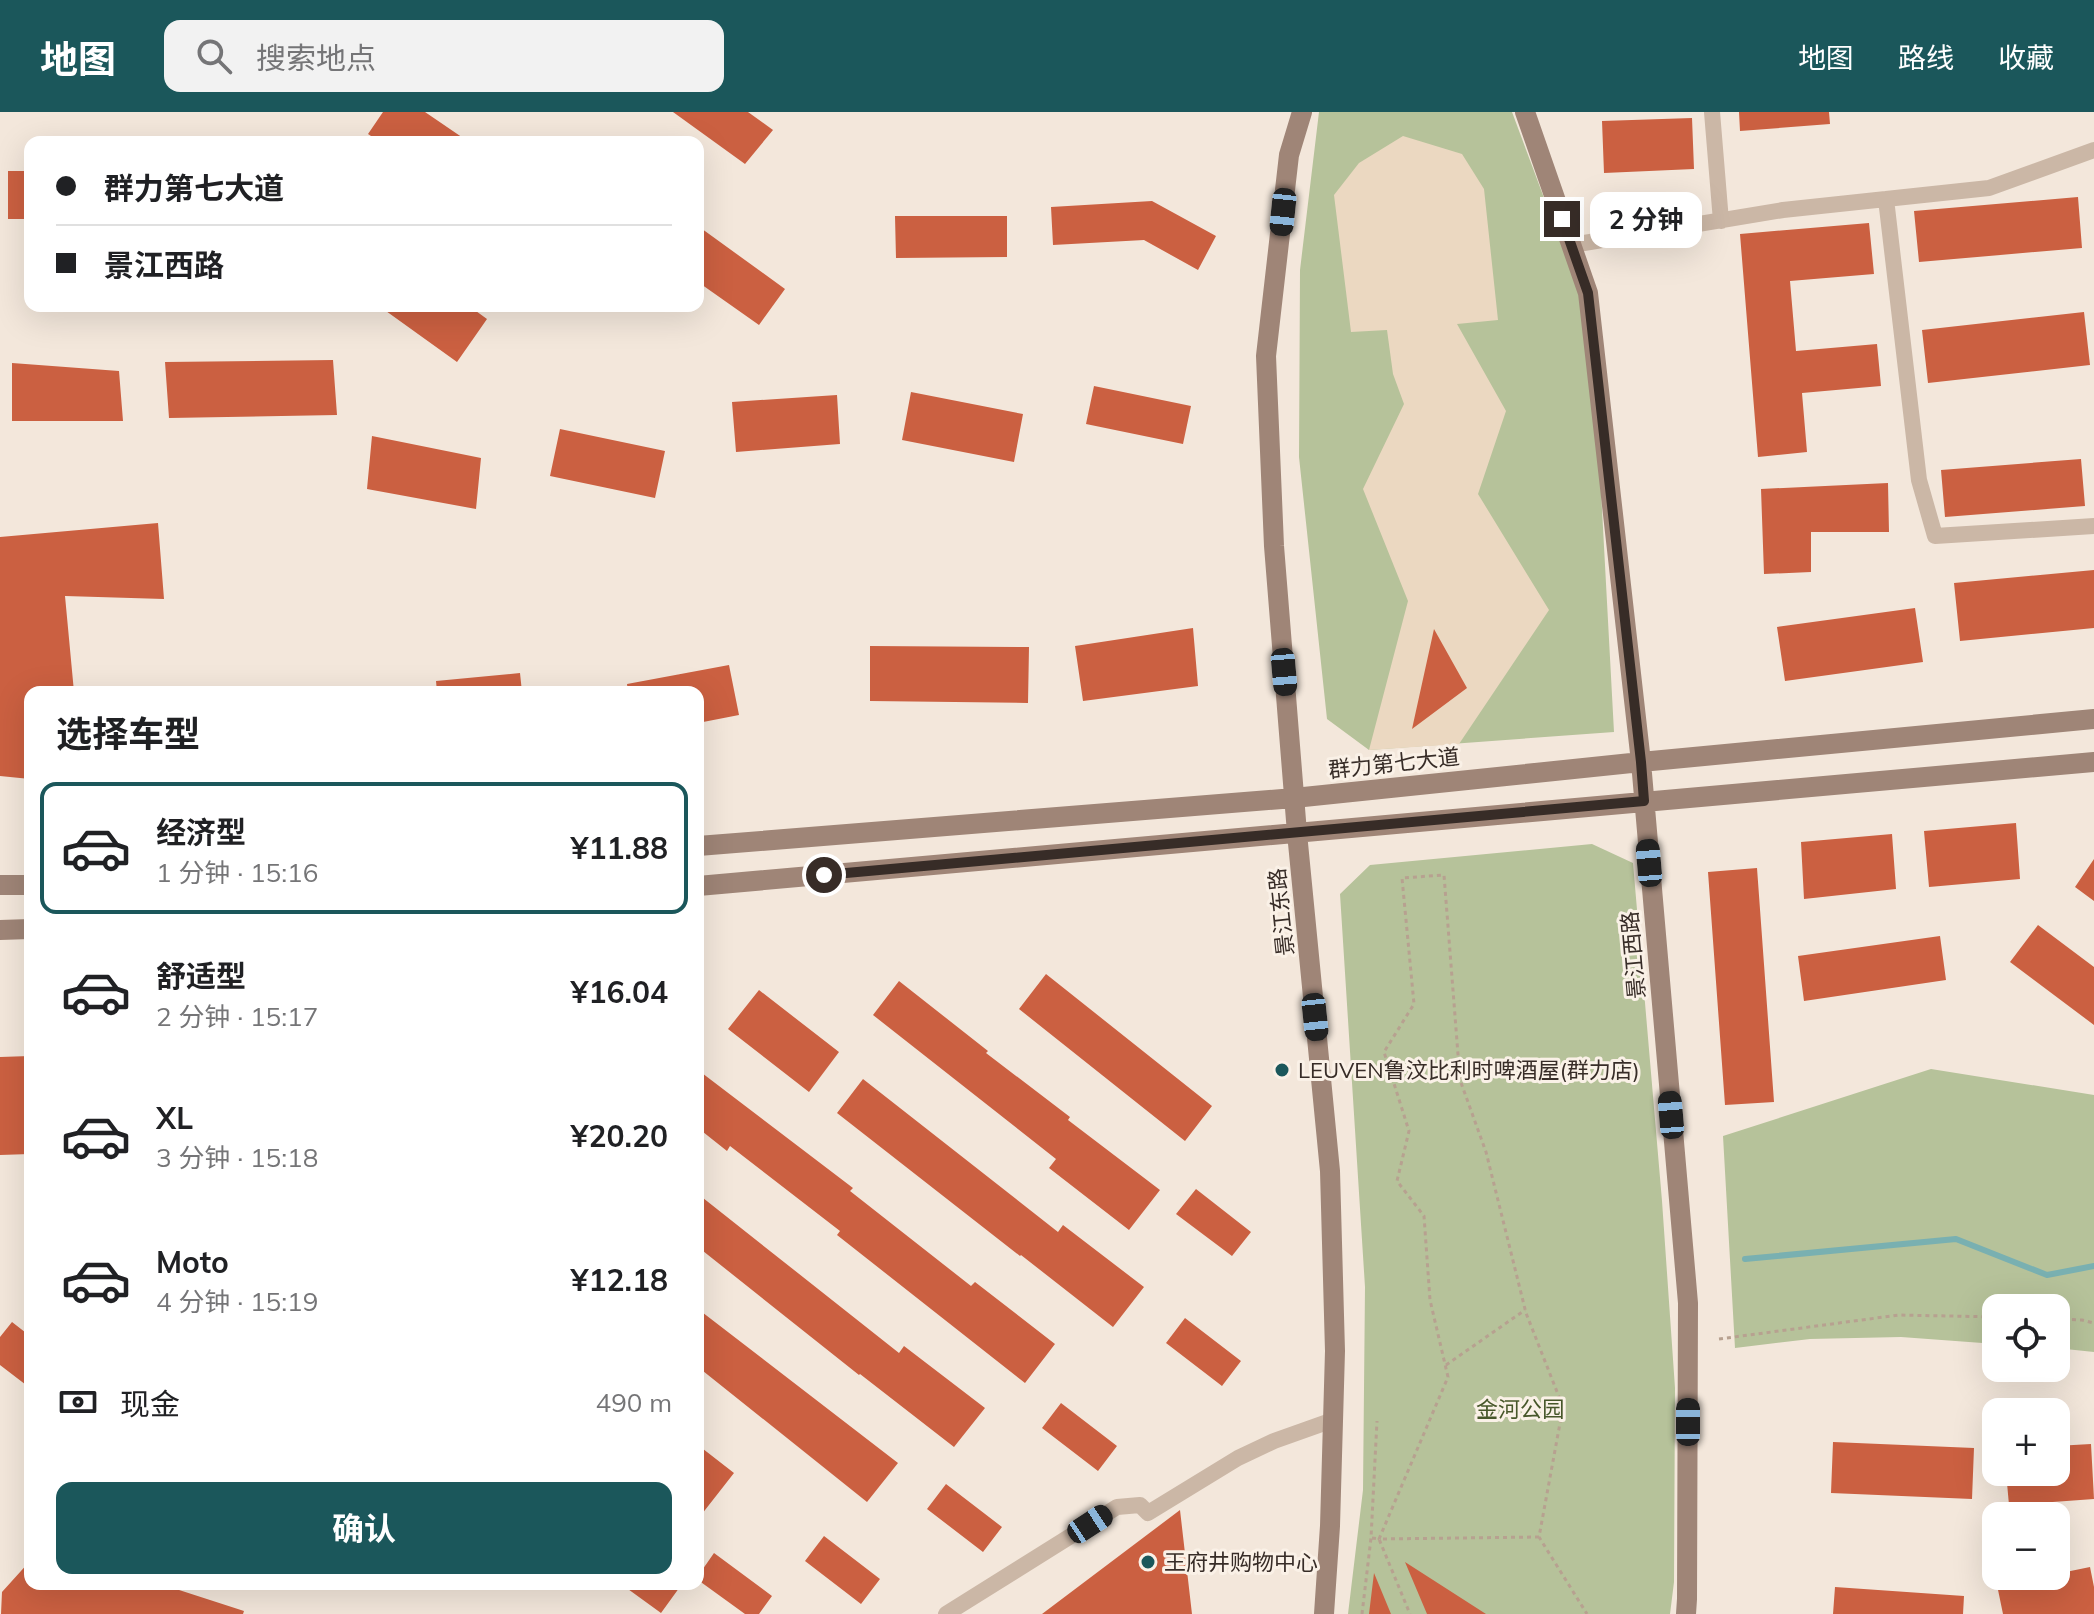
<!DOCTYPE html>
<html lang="zh">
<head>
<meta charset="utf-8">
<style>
	:root { --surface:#fff; --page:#f2f2f2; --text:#202124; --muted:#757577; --line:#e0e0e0; --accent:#1b575b }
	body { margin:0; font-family:Mulish,"Noto Sans SC",sans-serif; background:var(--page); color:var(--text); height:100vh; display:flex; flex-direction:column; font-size:30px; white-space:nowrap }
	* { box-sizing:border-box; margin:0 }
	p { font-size:26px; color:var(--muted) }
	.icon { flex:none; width:44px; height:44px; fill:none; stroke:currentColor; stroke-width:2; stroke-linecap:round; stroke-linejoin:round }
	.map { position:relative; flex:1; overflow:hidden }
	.side { position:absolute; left:24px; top:574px; width:680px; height:904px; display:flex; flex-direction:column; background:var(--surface); border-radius:16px; box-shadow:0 8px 32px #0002 }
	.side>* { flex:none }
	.top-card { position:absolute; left:24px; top:24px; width:680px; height:176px; border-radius:16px; box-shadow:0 8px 32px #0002; display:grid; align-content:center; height:176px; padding:0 32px; background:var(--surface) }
	.tools { position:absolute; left:1982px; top:1182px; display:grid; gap:16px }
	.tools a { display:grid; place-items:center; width:88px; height:88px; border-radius:16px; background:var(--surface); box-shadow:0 8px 32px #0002; font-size:40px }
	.end { position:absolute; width:36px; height:36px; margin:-18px; border:10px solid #372c27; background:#fff; box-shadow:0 0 0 4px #fff }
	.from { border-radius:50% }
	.bubble { position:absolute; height:56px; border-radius:16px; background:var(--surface); box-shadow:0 8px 32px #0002; font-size:26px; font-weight:700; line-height:56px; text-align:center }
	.car { position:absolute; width:24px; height:48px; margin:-24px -12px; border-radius:10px; box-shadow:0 0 6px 2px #0007; background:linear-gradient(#222 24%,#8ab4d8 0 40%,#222 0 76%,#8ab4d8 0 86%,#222 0) }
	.top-card b { display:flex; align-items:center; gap:28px; height:76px; font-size:30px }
	.top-card b+b { border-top:2px solid var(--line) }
	.top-card i { width:20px; height:20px; background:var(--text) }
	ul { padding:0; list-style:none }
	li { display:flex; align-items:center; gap:24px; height:132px; margin:0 16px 12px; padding:0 16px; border:4px solid transparent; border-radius:16px }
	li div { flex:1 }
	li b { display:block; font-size:30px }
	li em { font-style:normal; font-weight:700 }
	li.active { border-color:var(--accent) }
	li>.icon { width:72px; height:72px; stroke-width:1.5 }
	h2 { padding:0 32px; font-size:36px; line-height:96px }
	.pay { display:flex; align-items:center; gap:20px; height:88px; padding:0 32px; font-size:30px }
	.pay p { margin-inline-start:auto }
	.action { display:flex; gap:16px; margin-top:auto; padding:16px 32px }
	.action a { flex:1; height:92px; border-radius:16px; background:var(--accent); color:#fff; font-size:32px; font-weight:700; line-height:92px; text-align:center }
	header { display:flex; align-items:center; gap:48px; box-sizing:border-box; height:112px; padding:0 40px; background:var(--accent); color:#fff }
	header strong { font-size:38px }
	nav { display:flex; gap:44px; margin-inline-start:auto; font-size:28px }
	.search { width:560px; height:72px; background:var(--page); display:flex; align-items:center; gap:20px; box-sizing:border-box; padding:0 28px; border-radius:16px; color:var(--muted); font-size:30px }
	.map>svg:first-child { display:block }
</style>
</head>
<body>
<header>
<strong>地图</strong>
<div class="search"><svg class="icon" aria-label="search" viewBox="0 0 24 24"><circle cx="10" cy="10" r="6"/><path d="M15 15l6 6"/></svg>搜索地点</div>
<nav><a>地图</a><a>路线</a><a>收藏</a></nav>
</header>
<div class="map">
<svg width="2094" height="1502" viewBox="0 0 2094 1502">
	<rect width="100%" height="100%" fill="#f3e7db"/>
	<path fill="#b6c29a" d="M1319,0H1512L1578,177L1596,286L1614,620L1369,638L1327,607L1299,345L1300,158Z
		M1592,732L1633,751L1662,1089L1675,1276L1674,1470L1670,1502H1348L1363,1378L1365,1175L1340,782L1370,753Z
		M1931,957L2094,983V1240L2056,1236V1196H1996V1232L1901,1225L1810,1227L1735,1236L1723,1024Z"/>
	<path fill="#ebd8c1" d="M1403,24L1462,42L1484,77L1498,208L1457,212L1506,299L1478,382L1549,498L1459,632L1369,638L1408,489L1363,377L1404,292L1393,262L1387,218L1351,220L1334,83L1359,51Z"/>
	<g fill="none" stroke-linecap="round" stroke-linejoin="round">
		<path stroke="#79b0b1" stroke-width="6" d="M1745,1147L1956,1127L2047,1163L2094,1154"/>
	</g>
	<path fill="#cb6041" d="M383,0H425L469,30H380L368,22Z
		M673,0H748L773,18L745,52Z
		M1739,0H1829L1830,12L1740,19Z
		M1692,6L1694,57L1604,61L1602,9Z
		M8,59H30V107H8Z
		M2078,85L2082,136L1919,150L1914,99Z
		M1152,89L1216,124L1198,158L1144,128L1053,133L1051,95Z
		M895,104H1007V145L896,146Z
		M1869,111L1874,162L1790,169L1796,239L1877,232L1881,274L1802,281L1807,340L1758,345L1740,122Z
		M698,114L785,177L759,213L698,170Z
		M379,194H469L487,207L457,250Z
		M2084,200L2090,253L1928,271L1922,218Z
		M333,248L337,303L169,306L165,250Z
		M12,251L119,259L123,309H12Z
		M1094,274L1191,294L1183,332L1086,312Z
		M911,280L1023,302L1014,350L902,328Z
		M837,283L840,332L736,340L732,290Z
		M560,317L665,339L655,386L550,364Z
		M372,324L481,346L476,397L367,377Z
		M2081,347L2085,394L1945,405L1941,358Z
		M1888,371L1889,420H1811V460L1764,462L1761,377Z
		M158,411L164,487L65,484L74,580H30V667L0,664V425Z
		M2094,458V516L1960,529L1954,471Z
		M1915,496L1923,550L1785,569L1777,515Z
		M1193,516L1198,574L1083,589L1075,534Z
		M1434,517L1467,576L1412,617Z
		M870,534L1029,535L1028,591L870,589Z
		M729,553L739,603L698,611V580H628L627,572Z
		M520,561L522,580H437L436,569Z
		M2016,711L2020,767L1929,775L1924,719Z
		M1892,722L1896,777L1804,787L1801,730Z
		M2094,747V789L2075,775Z
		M1757,756L1774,990L1725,993L1708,760Z
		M2038,813L2094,855V913L2010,850Z
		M1940,824L1946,868L1804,889L1798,844Z
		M1046,862L1212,994L1185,1029L1019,897Z
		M899,869L988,939L986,941L1070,1005L1068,1008L1160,1078L1129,1118L1049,1056L1056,1047L873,903Z
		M759,878L839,940L809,980L728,917Z
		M30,944V1042L0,1043V945Z
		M698,958L853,1076L850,1079L971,1174L975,1170L1055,1232L1025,1271L837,1123L840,1119L730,1034L727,1039L698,1016Z
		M863,967L1058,1120L1063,1113L1144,1175L1113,1215L1021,1143L1020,1144L837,1001Z
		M1196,1077L1251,1120L1232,1144L1176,1102Z
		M698,1082L899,1241L904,1234L985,1296L954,1335L860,1262L859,1263L698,1135Z
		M698,1197L898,1351L867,1390L698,1255Z
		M1185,1206L1241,1249L1222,1274L1166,1231Z
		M12,1210L30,1224V1276L0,1253V1225Z
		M1061,1291L1117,1334L1098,1359L1042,1316Z
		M1833,1330L1974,1336L1972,1387L1831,1381Z
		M2091,1332L2094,1387L2009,1393L2006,1360H2056V1334Z
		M698,1333L734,1361L698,1407Z
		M946,1372L1002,1415L983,1440L927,1397Z
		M1180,1398L1192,1502H1042Z
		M824,1424L880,1467L861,1492L805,1449Z
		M714,1441L772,1484L759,1502H745L698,1468V1464Z
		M30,1449V1472H167L176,1477L244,1499L243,1502H1L2,1480Z
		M1405,1450L1486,1502H1427Z
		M2090,1455L2094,1475V1502H2003L1997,1473L2044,1464H2056V1462Z
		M1374,1461L1391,1502H1369Z
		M621,1472H682L661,1501Z
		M1835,1475L1964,1484L1963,1502H1833Z"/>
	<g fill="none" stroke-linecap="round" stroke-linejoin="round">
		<path stroke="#b7a190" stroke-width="3" stroke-dasharray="4 4" stroke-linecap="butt" d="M2056,1207L2082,1208L2094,1211
			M1719,1227L1899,1203L1996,1205
			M1446,1253L1525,1198
			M1539,1425L1379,1427L1448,1265L1430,1188L1424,1104L1397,1069L1409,1019L1384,940L1414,892L1402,766L1444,763L1460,968L1486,1040L1526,1201L1563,1295L1539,1425L1587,1502
			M1372,1426L1379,1427L1410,1502
			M1362,1502L1371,1426L1377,1309"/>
		<path stroke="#cbb7a6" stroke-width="16" d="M1712,0L1721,109
			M1886,87L1919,368L1935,424L2094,414
			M1572,133L1783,98L1989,76L2094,38
			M946,1502L1117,1395L1140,1393L1148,1401L1238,1346L1274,1329L1333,1308"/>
		<path stroke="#9f8577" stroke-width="20" d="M1302,0L1289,43L1266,244L1274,434L1297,721L1330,1059L1335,1239L1330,1414L1324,1502
			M1525,0L1588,181L1641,650L1688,1191L1687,1487L1686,1502
			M698,734L1294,686L1641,650L2094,607
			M0,773H30
			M698,774L2094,650
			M0,818L30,817"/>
	</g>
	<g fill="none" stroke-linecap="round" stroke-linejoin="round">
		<path stroke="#372c27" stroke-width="10" d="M824,763L1644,689L1641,650L1588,181L1562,107"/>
	</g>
	<g fill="#1b575b" stroke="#faf1e7" stroke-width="3">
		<circle cx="1282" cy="958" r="8"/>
		<circle cx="1148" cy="1450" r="8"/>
	</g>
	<g text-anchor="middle" stroke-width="6" stroke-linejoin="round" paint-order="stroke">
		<g font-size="22" fill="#372c27" stroke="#faf1e7">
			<text transform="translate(1394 651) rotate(-6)" y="8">群力第七大道</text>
			<text transform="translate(1281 800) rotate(-96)" y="8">景江东路</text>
			<text transform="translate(1633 843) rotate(-95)" y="8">景江西路</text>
		</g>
		<g font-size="22" fill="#372c27" stroke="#faf1e7" text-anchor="start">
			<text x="1298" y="966">LEUVEN鲁汶比利时啤酒屋(群力店)</text>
			<text x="1164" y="1458">王府井购物中心</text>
		</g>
		<g font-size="22" fill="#47572a" stroke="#faf1e7">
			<text x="1520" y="1305">金河公园</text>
		</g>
	</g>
</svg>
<div class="tools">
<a><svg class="icon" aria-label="locate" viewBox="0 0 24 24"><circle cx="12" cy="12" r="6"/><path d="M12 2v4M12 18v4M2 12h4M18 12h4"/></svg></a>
<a>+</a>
<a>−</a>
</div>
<i class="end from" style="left:824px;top:763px"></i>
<i class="end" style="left:1562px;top:107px"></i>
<div class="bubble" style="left:1590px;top:80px;width:112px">2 分钟</div>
<i class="car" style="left:1283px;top:100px;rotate:186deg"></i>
<i class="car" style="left:1284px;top:560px;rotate:175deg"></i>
<i class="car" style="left:1649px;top:751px;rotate:355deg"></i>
<i class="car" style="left:1315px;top:905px;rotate:174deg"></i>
<i class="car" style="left:1671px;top:1003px;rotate:355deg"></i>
<i class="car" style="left:1688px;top:1310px;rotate:0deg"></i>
<i class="car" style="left:1090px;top:1412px;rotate:57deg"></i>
<div class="top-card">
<b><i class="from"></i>群力第七大道</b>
<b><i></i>景江西路</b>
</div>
<section class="side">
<h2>选择车型</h2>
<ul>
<li class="active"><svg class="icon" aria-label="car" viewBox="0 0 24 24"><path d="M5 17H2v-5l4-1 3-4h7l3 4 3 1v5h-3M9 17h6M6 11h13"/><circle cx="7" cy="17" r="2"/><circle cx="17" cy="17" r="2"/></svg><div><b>经济型</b><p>1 分钟 · 15:16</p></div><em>¥11.88</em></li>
<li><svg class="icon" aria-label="car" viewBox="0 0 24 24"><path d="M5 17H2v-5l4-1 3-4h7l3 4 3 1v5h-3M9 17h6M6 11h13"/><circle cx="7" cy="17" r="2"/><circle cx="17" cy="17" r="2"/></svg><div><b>舒适型</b><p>2 分钟 · 15:17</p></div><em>¥16.04</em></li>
<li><svg class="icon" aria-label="car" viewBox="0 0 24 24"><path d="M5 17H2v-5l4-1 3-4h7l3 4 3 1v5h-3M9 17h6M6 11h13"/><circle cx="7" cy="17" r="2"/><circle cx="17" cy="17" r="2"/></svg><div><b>XL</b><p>3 分钟 · 15:18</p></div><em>¥20.20</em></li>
<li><svg class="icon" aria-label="car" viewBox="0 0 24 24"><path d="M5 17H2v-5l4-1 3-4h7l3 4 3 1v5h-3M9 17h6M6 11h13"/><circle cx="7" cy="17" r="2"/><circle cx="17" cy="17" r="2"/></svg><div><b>Moto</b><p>4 分钟 · 15:19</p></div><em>¥12.18</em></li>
</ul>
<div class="pay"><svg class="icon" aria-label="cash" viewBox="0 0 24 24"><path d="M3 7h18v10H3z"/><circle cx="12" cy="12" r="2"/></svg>现金<p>490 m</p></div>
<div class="action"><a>确认</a></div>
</section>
</div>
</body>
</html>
